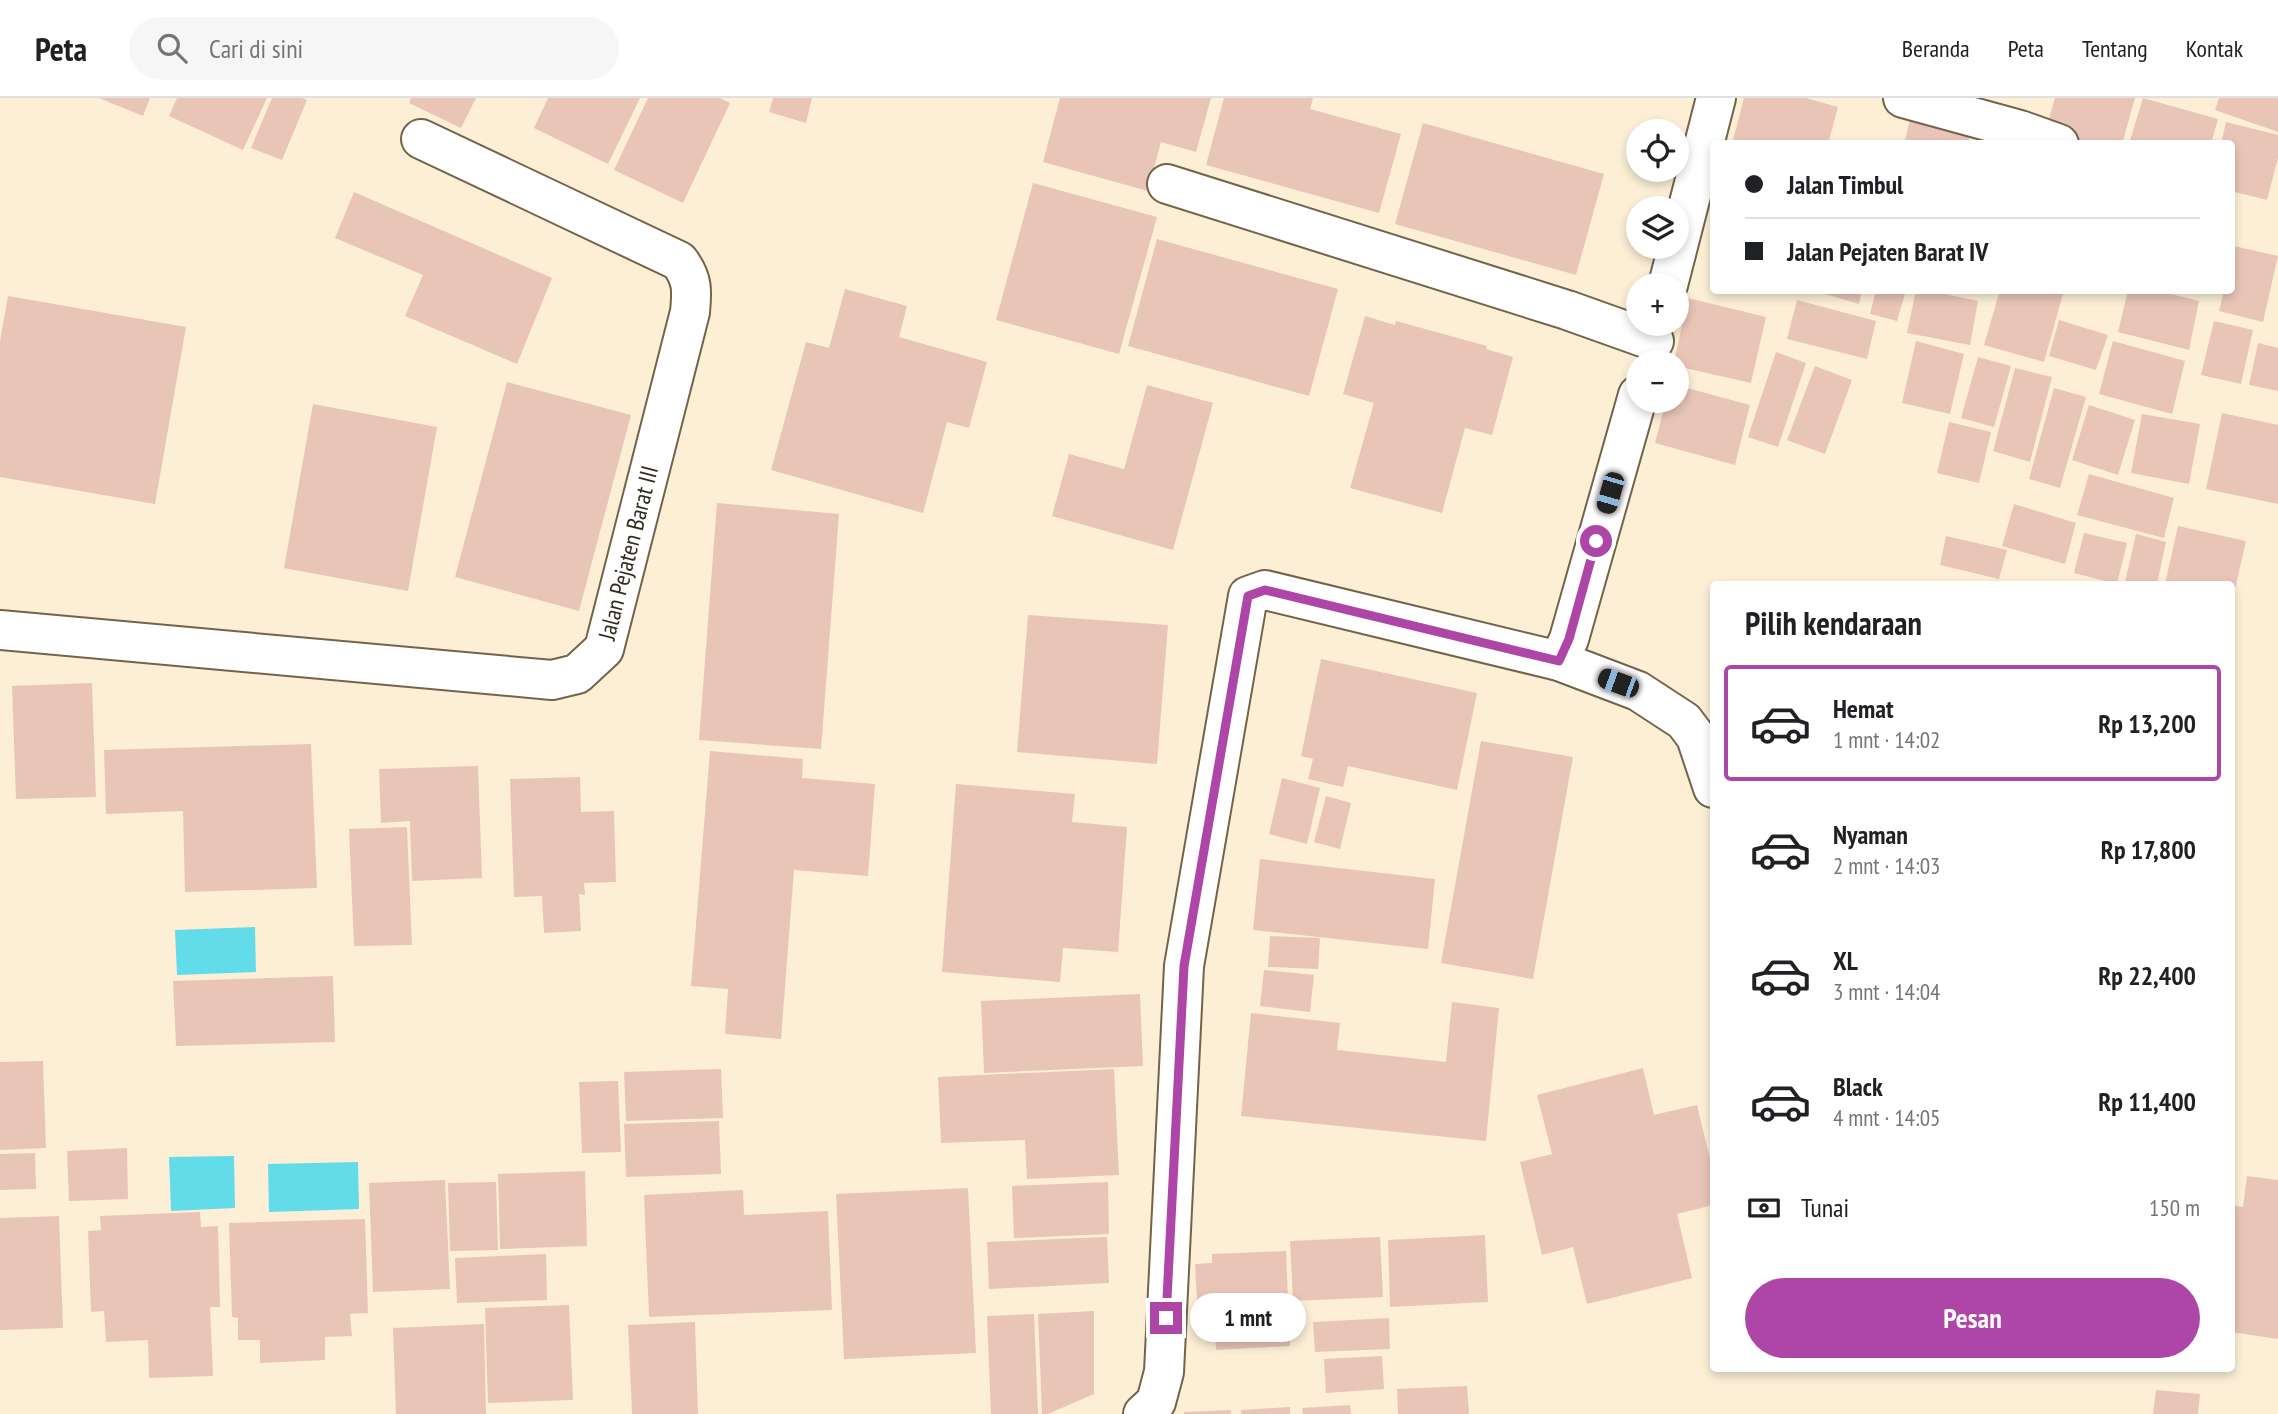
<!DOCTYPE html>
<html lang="id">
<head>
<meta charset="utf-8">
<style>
	:root { --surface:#fff; --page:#f6f6f6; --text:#202124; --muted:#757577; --line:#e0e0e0; --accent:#ae46a8 }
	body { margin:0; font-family:"PT Sans Narrow",sans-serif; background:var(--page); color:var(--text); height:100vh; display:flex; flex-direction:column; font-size:26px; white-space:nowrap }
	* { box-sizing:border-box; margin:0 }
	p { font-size:23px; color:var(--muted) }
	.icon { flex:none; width:38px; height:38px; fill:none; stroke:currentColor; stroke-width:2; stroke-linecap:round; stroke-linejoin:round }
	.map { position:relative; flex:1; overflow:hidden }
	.sheet { position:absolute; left:1710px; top:483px; width:525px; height:791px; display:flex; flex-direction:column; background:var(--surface); border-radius:7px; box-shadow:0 4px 10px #0003 }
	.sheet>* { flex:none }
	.guide { position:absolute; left:1710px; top:42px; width:525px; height:154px; border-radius:7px; box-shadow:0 4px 10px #0003; display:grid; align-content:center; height:154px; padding:0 35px; background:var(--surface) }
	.buttons { position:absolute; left:1626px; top:21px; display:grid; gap:14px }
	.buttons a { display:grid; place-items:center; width:63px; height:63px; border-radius:50%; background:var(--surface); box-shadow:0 4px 10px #0003; font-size:35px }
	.end { position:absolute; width:32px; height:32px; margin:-16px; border:9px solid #ae46a8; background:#fff; box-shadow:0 0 0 4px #fff }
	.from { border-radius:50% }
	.bubble { position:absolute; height:49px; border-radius:24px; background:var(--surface); box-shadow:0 4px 10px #0003; font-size:23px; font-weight:600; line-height:49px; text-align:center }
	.car { position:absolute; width:21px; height:42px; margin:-21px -10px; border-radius:9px; box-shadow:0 0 5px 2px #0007; background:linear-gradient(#222 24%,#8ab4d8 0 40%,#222 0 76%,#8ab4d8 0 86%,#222 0) }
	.guide b { display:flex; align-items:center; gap:24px; height:66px; font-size:26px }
	.guide b+b { border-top:2px solid var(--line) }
	.guide i { width:18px; height:18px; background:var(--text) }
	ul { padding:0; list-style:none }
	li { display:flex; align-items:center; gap:21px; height:116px; margin:0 14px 10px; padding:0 21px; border:4px solid transparent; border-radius:7px }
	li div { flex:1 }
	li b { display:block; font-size:26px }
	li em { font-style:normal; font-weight:600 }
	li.selected { border-color:var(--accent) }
	li>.icon { width:63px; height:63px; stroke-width:1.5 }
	h2 { padding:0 35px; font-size:32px; line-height:84px }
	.pay { display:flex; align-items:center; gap:18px; height:77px; padding:0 35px; font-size:26px }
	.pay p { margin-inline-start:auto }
	.primary-button { display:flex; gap:14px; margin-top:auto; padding:14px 35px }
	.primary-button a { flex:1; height:80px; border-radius:42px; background:var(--accent); color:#fff; font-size:28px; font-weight:600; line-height:80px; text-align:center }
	header { display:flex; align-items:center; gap:42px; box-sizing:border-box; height:98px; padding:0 35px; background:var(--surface); border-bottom:2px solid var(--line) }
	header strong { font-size:33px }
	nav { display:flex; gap:38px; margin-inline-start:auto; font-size:24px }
	.search { width:490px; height:63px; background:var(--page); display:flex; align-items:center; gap:18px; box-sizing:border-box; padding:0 24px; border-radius:38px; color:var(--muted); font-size:26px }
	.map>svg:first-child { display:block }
</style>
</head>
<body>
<header>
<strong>Peta</strong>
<div class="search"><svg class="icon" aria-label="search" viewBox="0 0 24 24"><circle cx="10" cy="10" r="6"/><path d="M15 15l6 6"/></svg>Cari di sini</div>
<nav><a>Beranda</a><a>Peta</a><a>Tentang</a><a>Kontak</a></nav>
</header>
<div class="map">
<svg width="2278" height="1316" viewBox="0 0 2278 1316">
	<rect width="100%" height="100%" fill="#fcefd6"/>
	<path fill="#63dce9" d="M255,829L256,874L177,877L175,832Z
		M234,1058L235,1110L171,1113L169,1059Z
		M358,1064L359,1111L269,1114L268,1066Z"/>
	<path fill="#e9c5b8" d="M99,0H150L143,18Z
		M177,0H267L243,52L169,18Z
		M272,0H302L307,2L282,62L251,50Z
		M411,0H476L461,30L409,5Z
		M548,0H640L608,66L534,30Z
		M648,0H720L730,5L683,105L614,72Z
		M773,0H812L806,25L769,14Z
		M1060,0H1211L1196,54L1161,44L1148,93L1043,64Z
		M1224,0H1313L1310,11L1401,36L1379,115L1206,67Z
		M1744,0H1806L1838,9L1828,46H1732Z
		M2055,0H2135L2122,46H2070L2044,38Z
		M2143,0L2218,21L2211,46H2129Z
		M2219,0H2278V34L2215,12Z
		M1912,13L1972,28L1968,46H1904Z
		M2226,24L2278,37V60L2267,102L2231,93V46H2221Z
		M1423,25L1604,76L1576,177L1395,126Z
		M1033,85L1157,119L1119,256L996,222Z
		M354,94L552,180L517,266L405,218L423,177L335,140Z
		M1157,141L1338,191L1309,298L1128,248Z
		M2234,148L2278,158L2263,224L2219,213L2224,192H2231V160Z
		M845,191L907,208L899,239L987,264L969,330L947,324L923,415L771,372L806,244L829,250Z
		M1812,192H1862L1859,206Z
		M1876,192H1906L1897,223L1870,216Z
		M1916,192H1926L1978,203L1970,247L1907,235Z
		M2000,192H2064L2044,264L1984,247Z
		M2128,192H2155L2199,203L2189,252L2118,234Z
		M8,198L186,229L155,406L0,379V243Z
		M1688,200L1766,219L1751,285L1676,268V264H1674Z
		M1797,202L1876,223L1867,261L1787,241Z
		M1365,218L1395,227L1396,223L1487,248L1486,251L1513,259L1492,337L1465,330L1442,415L1350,390L1374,305L1343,296Z
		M2059,222L2108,237L2096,272L2049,258Z
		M2214,223L2253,232L2241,286L2201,277Z
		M1916,243L1964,256L1950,316L1902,305Z
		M2113,243L2185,263L2172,316L2099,296Z
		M2258,245L2278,250V293L2249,287Z
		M1776,254L1806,265L1778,349L1748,339Z
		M1978,259L2011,268L1994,329L1961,320Z
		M1815,268L1852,282L1825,356L1787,342Z
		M2015,270L2052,279L2030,364L1993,353Z
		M507,284L631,317L579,513L455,479Z
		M1147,287L1213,305L1173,452L1052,418L1069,356L1124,371Z
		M1676,287L1750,307L1735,367L1655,345L1666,303H1676Z
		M2054,290L2086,299L2060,390L2029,381Z
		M313,306L437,329L408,493L284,470Z
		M2089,307L2135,322L2118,377L2072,362Z
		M2222,315L2278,327V406L2206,391Z
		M2142,316L2200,326L2189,386L2131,375Z
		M1949,324L1991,334L1979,385L1937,375Z
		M2089,376L2174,400L2164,440L2077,417Z
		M717,405L839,416L821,651L699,642Z
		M2014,406L2076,425L2065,466L2002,448Z
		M2178,428L2246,443L2232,505L2231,486H2165Z
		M2084,435L2127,445L2117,486L2074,475Z
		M2136,436L2166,444L2157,486L2125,484Z
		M1946,438L2007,452L1999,481L1940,467Z
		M1028,517L1168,527L1157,666L1017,654Z
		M1321,561L1477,595L1457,692L1348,668L1343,689L1308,681L1313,661L1301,658Z
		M92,585L96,699L16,701L12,588Z
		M1481,643L1573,659L1533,881L1441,865Z
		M311,646L317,790L185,794L183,713L106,716L104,652Z
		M710,653L803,661L802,680L875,686L868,778L794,772L781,941L725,936L728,891L691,888Z
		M478,668L482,780L412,783L410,723L381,725L379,671Z
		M580,679L581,714L614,713L616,784L584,785L585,797L579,796L581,833L544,835L542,798L514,799L510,681Z
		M1282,680L1320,690L1307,746L1269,736Z
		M956,686L1075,696L1072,724L1127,729L1118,854L1063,850L1060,884L942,874Z
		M1326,698L1351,705L1340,751L1314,744Z
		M407,729L412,847L354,848L349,731Z
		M1260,761L1435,781L1428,851L1253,832Z
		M1270,838L1320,840L1318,871L1268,869Z
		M1264,872L1314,877L1310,914L1260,908Z
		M333,878L335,944L176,948L173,883Z
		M1140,896L1143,968L984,975L981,903Z
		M1452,904L1499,910L1486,1043L1241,1018L1251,915L1340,925L1337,952L1446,964Z
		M43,963L46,1050L0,1052V964Z
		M1643,970L1654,1017L1697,1007L1713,1073V1107L1677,1116L1692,1180L1587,1206L1573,1149L1542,1157L1520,1064L1552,1056L1537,997Z
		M721,971L723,1020L626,1023L624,974Z
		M1114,971L1119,1077L1027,1081L1025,1042L941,1045L938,979Z
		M618,983L621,1054L582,1055L579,984Z
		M719,1023L721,1076L626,1079L624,1026Z
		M127,1050L128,1101L69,1103L67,1053Z
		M35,1055L36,1091L0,1092V1056Z
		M585,1073L587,1148L500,1151L498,1076Z
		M2247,1078L2278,1082V1241L2231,1234V1107L2243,1109Z
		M445,1082L450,1191L373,1194L369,1085Z
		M496,1084L498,1152L450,1153L448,1085Z
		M1108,1084L1109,1136L1014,1140L1012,1088Z
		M968,1090L976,1255L844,1261L836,1096Z
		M743,1092L744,1117L828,1113L832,1212L649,1219L644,1097Z
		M200,1114L201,1129L218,1128L220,1209H210L213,1278L149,1280L148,1242L106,1244L104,1213L91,1214L88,1133L101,1132L100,1118Z
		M59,1118L63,1230L0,1232V1120Z
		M365,1121L368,1215L350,1216L352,1238L325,1239V1262L260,1265V1242H238V1220L232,1219L229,1125Z
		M1485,1137L1488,1204L1390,1209L1388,1142Z
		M1107,1139L1109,1185L989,1191L987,1144Z
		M1380,1139L1383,1199L1293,1203L1290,1143Z
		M1286,1153L1290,1248L1216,1252L1213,1202L1197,1203L1195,1166L1212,1165V1156Z
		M546,1156L547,1202L457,1205L455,1160Z
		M569,1207L573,1302L488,1305L485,1210Z
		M1094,1213V1296L1048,1316H1042L1038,1216Z
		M1034,1216L1038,1316H991L987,1218Z
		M1389,1220L1390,1251L1315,1254L1313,1224Z
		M695,1224L698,1316H632L628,1227Z
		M484,1226L486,1316H396L393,1230Z
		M1382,1258L1384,1291L1326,1295L1324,1261Z
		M1467,1288L1469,1316H1398L1397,1291Z
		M2156,1292L2200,1296L2198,1316H2153Z
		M1350,1307L1351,1316H1303L1302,1310Z
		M1290,1309V1316H1241V1312Z
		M1231,1312V1316H1184V1314Z"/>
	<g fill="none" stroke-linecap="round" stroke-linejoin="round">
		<g stroke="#736449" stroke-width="42">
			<g id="minor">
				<path d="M1903,0L2020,32L2059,46"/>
				<path d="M1167,86L1567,212L1654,243"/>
				<path d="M1668,187L1716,0"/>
				<path id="s1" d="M0,532L552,582L577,576L604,551L690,214C692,193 693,181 679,163L421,41"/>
				<path d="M1559,563L1569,541L1638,297"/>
				<path d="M1143,1316L1156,1304L1164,1274L1184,868L1248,498L1265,492L1559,563L1638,593L1684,623L1696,639L1713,690"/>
			</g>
		</g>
		<use href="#minor" stroke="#fff" stroke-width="38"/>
	</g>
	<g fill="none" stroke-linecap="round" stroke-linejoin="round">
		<path stroke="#ae46a8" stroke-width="9" d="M1166,1220L1184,868L1248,498L1265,492L1559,563L1569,541L1596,443"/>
	</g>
	<g text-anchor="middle" stroke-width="6" stroke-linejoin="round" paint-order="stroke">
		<g font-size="24" fill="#322c20" stroke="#fcefd6">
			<text dy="8" stroke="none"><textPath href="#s1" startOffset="716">Jalan Pejaten Barat III</textPath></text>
		</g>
	</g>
</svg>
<div class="buttons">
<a><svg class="icon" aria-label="locate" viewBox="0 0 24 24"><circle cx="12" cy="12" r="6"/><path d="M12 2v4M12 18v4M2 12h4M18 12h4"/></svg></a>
<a><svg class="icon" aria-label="layers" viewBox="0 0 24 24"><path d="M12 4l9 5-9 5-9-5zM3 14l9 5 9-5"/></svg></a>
<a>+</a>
<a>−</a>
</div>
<i class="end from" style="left:1596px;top:443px"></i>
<i class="end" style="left:1166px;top:1220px"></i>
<div class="bubble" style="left:1190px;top:1195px;width:116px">1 mnt</div>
<i class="car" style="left:1610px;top:395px;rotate:196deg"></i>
<i class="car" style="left:1618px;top:585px;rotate:290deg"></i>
<div class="guide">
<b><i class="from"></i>Jalan Timbul</b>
<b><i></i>Jalan Pejaten Barat IV</b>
</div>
<section class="sheet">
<h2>Pilih kendaraan</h2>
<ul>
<li class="selected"><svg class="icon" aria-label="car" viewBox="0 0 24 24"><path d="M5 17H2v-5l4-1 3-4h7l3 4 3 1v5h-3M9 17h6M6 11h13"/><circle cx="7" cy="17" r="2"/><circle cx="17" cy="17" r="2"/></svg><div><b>Hemat</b><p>1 mnt · 14:02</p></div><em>Rp 13,200</em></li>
<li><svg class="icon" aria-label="car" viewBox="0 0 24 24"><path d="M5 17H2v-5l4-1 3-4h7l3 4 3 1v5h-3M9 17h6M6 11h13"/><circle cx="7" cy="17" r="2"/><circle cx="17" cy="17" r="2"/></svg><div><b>Nyaman</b><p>2 mnt · 14:03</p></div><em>Rp 17,800</em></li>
<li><svg class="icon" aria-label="car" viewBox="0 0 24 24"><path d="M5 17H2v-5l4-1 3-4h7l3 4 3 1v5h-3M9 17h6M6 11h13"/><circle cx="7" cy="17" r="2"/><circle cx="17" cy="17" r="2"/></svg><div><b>XL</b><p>3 mnt · 14:04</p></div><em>Rp 22,400</em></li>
<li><svg class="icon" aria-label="car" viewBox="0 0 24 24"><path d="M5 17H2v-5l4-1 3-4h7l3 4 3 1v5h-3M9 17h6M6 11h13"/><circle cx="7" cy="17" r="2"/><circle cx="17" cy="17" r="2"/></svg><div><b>Black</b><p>4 mnt · 14:05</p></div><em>Rp 11,400</em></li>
</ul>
<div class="pay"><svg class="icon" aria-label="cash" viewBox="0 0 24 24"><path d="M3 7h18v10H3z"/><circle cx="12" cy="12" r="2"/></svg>Tunai<p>150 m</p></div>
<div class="primary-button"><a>Pesan</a></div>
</section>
</div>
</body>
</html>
